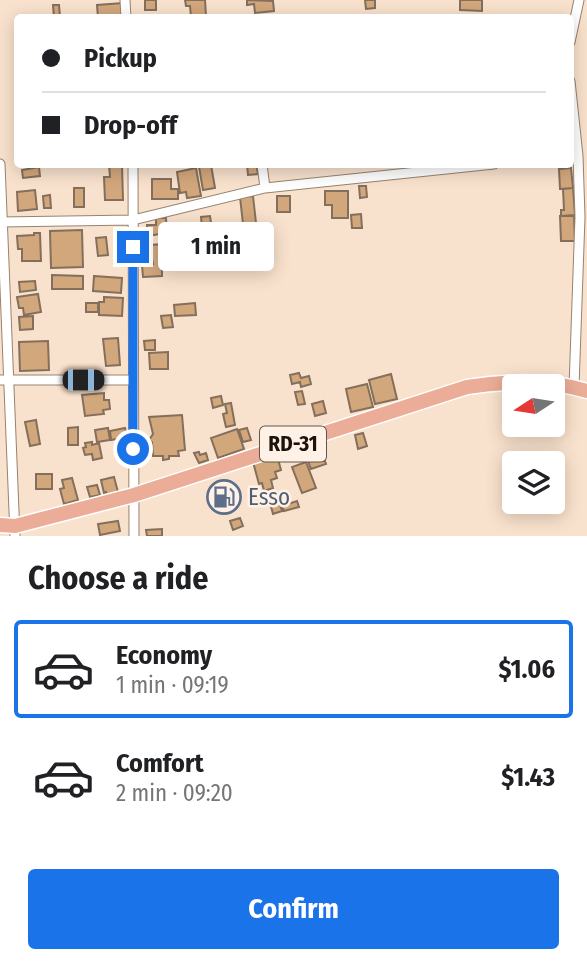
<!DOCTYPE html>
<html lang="en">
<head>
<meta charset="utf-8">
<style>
	:root { --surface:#fff; --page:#f6f6f6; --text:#202124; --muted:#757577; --line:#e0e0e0; --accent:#1a73e8 }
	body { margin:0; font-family:"Fira Sans Condensed",sans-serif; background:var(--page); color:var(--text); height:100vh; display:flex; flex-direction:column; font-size:26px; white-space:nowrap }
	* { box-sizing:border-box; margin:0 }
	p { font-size:23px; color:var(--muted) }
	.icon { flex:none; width:38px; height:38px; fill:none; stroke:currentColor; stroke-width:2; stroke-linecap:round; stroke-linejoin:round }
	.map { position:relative; height:536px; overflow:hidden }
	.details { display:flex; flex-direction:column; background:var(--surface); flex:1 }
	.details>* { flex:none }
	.banner { position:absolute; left:14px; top:14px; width:560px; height:154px; border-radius:7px; box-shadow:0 4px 18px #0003; display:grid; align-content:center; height:154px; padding:0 28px; background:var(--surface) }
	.needle { width:46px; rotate:258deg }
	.controls { position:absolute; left:502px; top:374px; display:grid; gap:14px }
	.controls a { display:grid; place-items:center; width:63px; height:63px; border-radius:7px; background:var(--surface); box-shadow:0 4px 18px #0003; font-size:35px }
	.end { position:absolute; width:32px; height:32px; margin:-16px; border:9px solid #1a73e8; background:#fff; box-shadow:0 0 0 4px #fff }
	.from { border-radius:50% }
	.bubble { position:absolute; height:49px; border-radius:7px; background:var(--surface); box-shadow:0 4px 18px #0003; font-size:23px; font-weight:700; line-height:49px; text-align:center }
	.car { position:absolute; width:21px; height:42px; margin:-21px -10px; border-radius:9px; box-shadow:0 0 5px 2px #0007; background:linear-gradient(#222 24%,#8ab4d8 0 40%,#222 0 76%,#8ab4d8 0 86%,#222 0) }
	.banner b { display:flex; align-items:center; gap:24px; height:66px; font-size:26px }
	.banner b+b { border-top:2px solid var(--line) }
	.banner i { width:18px; height:18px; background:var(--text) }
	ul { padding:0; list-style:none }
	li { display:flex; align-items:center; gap:21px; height:98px; margin:0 14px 10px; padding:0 14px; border:4px solid transparent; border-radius:7px }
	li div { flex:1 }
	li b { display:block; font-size:26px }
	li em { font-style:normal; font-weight:700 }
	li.on { border-color:var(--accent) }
	li>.icon { width:63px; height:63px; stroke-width:1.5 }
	h2 { padding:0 28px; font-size:32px; line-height:84px }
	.button { display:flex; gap:14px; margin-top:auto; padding:14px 28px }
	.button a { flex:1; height:80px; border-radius:7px; background:var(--accent); color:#fff; font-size:28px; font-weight:700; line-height:80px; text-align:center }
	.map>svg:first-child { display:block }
</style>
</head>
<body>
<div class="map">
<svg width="587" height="536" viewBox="0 0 587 536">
	<rect width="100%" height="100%" fill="#f9e2cd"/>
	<path fill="#d3a77c" stroke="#836f5c" stroke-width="2" d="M145,0H156V10H145Z
		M185,0H205L206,16L191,17L190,6H186Z
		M247,0L273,1L274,11L255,13L254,4L247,5Z
		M365,0H375V8L366,9Z
		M460,0H482V11L460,10Z
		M123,3L124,18H98L97,5Z
		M53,5H59L60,17L54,18Z
		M247,164H256L258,174L248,175Z
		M109,165H122L123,200H105L104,177H110Z
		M211,165L215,188L203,190L199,167Z
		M39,167L40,176L23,178L22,170Z
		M196,168L201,196L187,198L186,192L180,193L177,172Z
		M571,168L573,188L560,189L559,169Z
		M152,179H171V189H178V199H152Z
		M359,186H366L367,197L360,198Z
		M74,188H84V207H74Z
		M573,188L575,215L561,216V210H564L563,189Z
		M35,190L37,209L18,211L17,192Z
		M325,191H348V218H332V205H325Z
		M50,195L51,208H44L43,196Z
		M253,196L256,223L243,224L240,197Z
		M277,196H290V212H277Z
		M361,214L362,228H352L351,215Z
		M210,216L213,237L203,238L201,217Z
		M560,216H574L575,241H561Z
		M156,218H166L167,233L147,236V225H156Z
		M229,225L232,239L223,240L221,226Z
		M82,230L83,267L51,268L50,231Z
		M188,232L189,239L174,242L172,235Z
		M34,233H40L41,261H22V249H18L17,236L34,235Z
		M106,237L108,255L98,256L96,238Z
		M169,244V248L193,247V258L172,259V264H162V276L143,277L142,265L153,264L152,259H147L146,245Z
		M52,275L83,276V289H52Z
		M94,276L122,278L121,293L93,291Z
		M35,281L36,290L20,292L19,282Z
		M38,294L41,312L24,315L23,308H19L17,297Z
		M104,297L123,298L122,316L99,315V302H104Z
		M86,303H98V312H86Z
		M195,303L196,315L175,316L174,305Z
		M171,315L173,327L163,328L161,316Z
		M33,316V329L20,330L19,317Z
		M118,338L120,365L106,366L103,339Z
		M155,340V350H145L144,341Z
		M48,341L49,370L20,371L19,342Z
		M168,352V369H150L149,353Z
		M299,373L301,378L309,376L311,384L301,387L300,382L292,384L290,375Z
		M391,374L397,399L375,404L369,380Z
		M367,384L373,407L351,412L346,389Z
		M302,391L305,404L298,405L295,392Z
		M104,393V400H109L110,409L103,410L104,414L85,416L82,395Z
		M221,396L223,405L213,408L211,398Z
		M323,401L326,413L315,416L312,404Z
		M231,403L235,425L226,427L223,414L227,413L225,404Z
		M182,415L185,450L178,451L179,456H169V459L163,460V456H153L152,442L149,440L153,434L149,417Z
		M36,420L40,444L30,446L25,422Z
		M78,427V445H68V428Z
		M108,428L110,440L97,442L95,430Z
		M125,428L127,437L111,440L110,431Z
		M247,428L251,440L243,442L239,430Z
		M237,429L244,449L218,458L211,438Z
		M363,433L367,446L358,449L355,435Z
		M92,442V445L99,443L102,458L93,460L92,454L85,455L83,448L86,447L85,443Z
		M319,445L326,464L311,469L304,450Z
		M199,452L200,455L206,453L208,460L199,463L194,453Z
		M277,455L281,470L275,472L277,478L271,480L273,488L264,491L262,483L259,484L253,462Z
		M306,462L316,488L302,493L292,467Z
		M36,474H52V489H36Z
		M114,477L118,492L107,495L106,492L104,493L101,480Z
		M72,478L78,500L64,504L60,489L64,488L62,480Z
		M227,481L236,506L223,511L214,485Z
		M97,485L100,495L90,497L87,487Z
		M277,496L282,511L273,514L269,499Z
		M297,501L299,507L284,511L282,506Z
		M240,518L243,526L233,530L230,521Z
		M118,521L120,531L100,535L98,524Z
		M162,529V536H147L146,530Z"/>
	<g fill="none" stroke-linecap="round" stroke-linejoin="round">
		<g stroke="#978370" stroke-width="11">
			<path id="street" d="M125,0L126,18
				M570,42L579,0
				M570,81L578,156L580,217L574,387
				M0,164L15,536
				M133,164L134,536
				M262,164L265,188
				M0,222L133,220L265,188L494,164
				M0,380H132"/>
		</g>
		<g stroke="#fff" stroke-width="17">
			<path id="primary" d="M0,525L15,526L134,495L467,387C507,381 548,379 587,391"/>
		</g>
		<use href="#street" stroke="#fff" stroke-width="9"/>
		<use href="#primary" stroke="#ebad98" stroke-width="14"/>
	</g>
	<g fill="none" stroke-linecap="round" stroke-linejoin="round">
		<path stroke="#1a73e8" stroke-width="9" d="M133,247V449"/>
	</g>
	<defs>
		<g id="fuel-ring" transform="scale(1.75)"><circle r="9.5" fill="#fff1e5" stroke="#5c6f8a" stroke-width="1.5"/><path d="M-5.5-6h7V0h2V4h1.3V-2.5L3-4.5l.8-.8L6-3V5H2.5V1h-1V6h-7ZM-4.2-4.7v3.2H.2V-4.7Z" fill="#5c6f8a"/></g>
	</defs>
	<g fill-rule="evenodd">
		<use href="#fuel-ring" x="224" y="497"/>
	</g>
	<g text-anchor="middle" stroke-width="5" stroke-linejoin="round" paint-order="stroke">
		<rect fill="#fff1e5" stroke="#5f564d" stroke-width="2" x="260" y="426.5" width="66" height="35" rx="5"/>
		<g font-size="21" font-weight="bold" fill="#1b140c">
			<text x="293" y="451">RD-31</text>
		</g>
		<g font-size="23" fill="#4e5e75" stroke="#fff1e5" text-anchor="start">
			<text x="248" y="505">Esso</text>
		</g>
	</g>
</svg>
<div class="controls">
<a><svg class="needle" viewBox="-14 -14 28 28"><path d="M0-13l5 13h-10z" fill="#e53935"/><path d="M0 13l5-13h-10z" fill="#757577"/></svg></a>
<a><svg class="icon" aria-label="layers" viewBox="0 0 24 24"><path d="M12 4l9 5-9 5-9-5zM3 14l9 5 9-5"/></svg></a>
</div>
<i class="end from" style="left:133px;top:449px"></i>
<i class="end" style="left:133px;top:247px"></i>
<div class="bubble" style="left:158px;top:222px;width:116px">1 min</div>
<i class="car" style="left:83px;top:380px;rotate:90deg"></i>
<div class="banner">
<b><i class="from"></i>Pickup</b>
<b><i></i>Drop-off</b>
</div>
</div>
<section class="details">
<h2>Choose a ride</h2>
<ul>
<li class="on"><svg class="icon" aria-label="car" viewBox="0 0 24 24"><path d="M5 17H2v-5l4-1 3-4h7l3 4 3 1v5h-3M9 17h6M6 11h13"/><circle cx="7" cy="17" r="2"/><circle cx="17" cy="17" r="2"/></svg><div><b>Economy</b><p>1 min · 09:19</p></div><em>$1.06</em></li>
<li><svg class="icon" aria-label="car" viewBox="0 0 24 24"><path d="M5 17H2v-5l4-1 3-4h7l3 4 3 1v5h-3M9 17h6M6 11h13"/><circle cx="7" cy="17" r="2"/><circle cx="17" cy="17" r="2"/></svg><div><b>Comfort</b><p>2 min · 09:20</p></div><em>$1.43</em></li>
</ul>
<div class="button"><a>Confirm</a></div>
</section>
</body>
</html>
